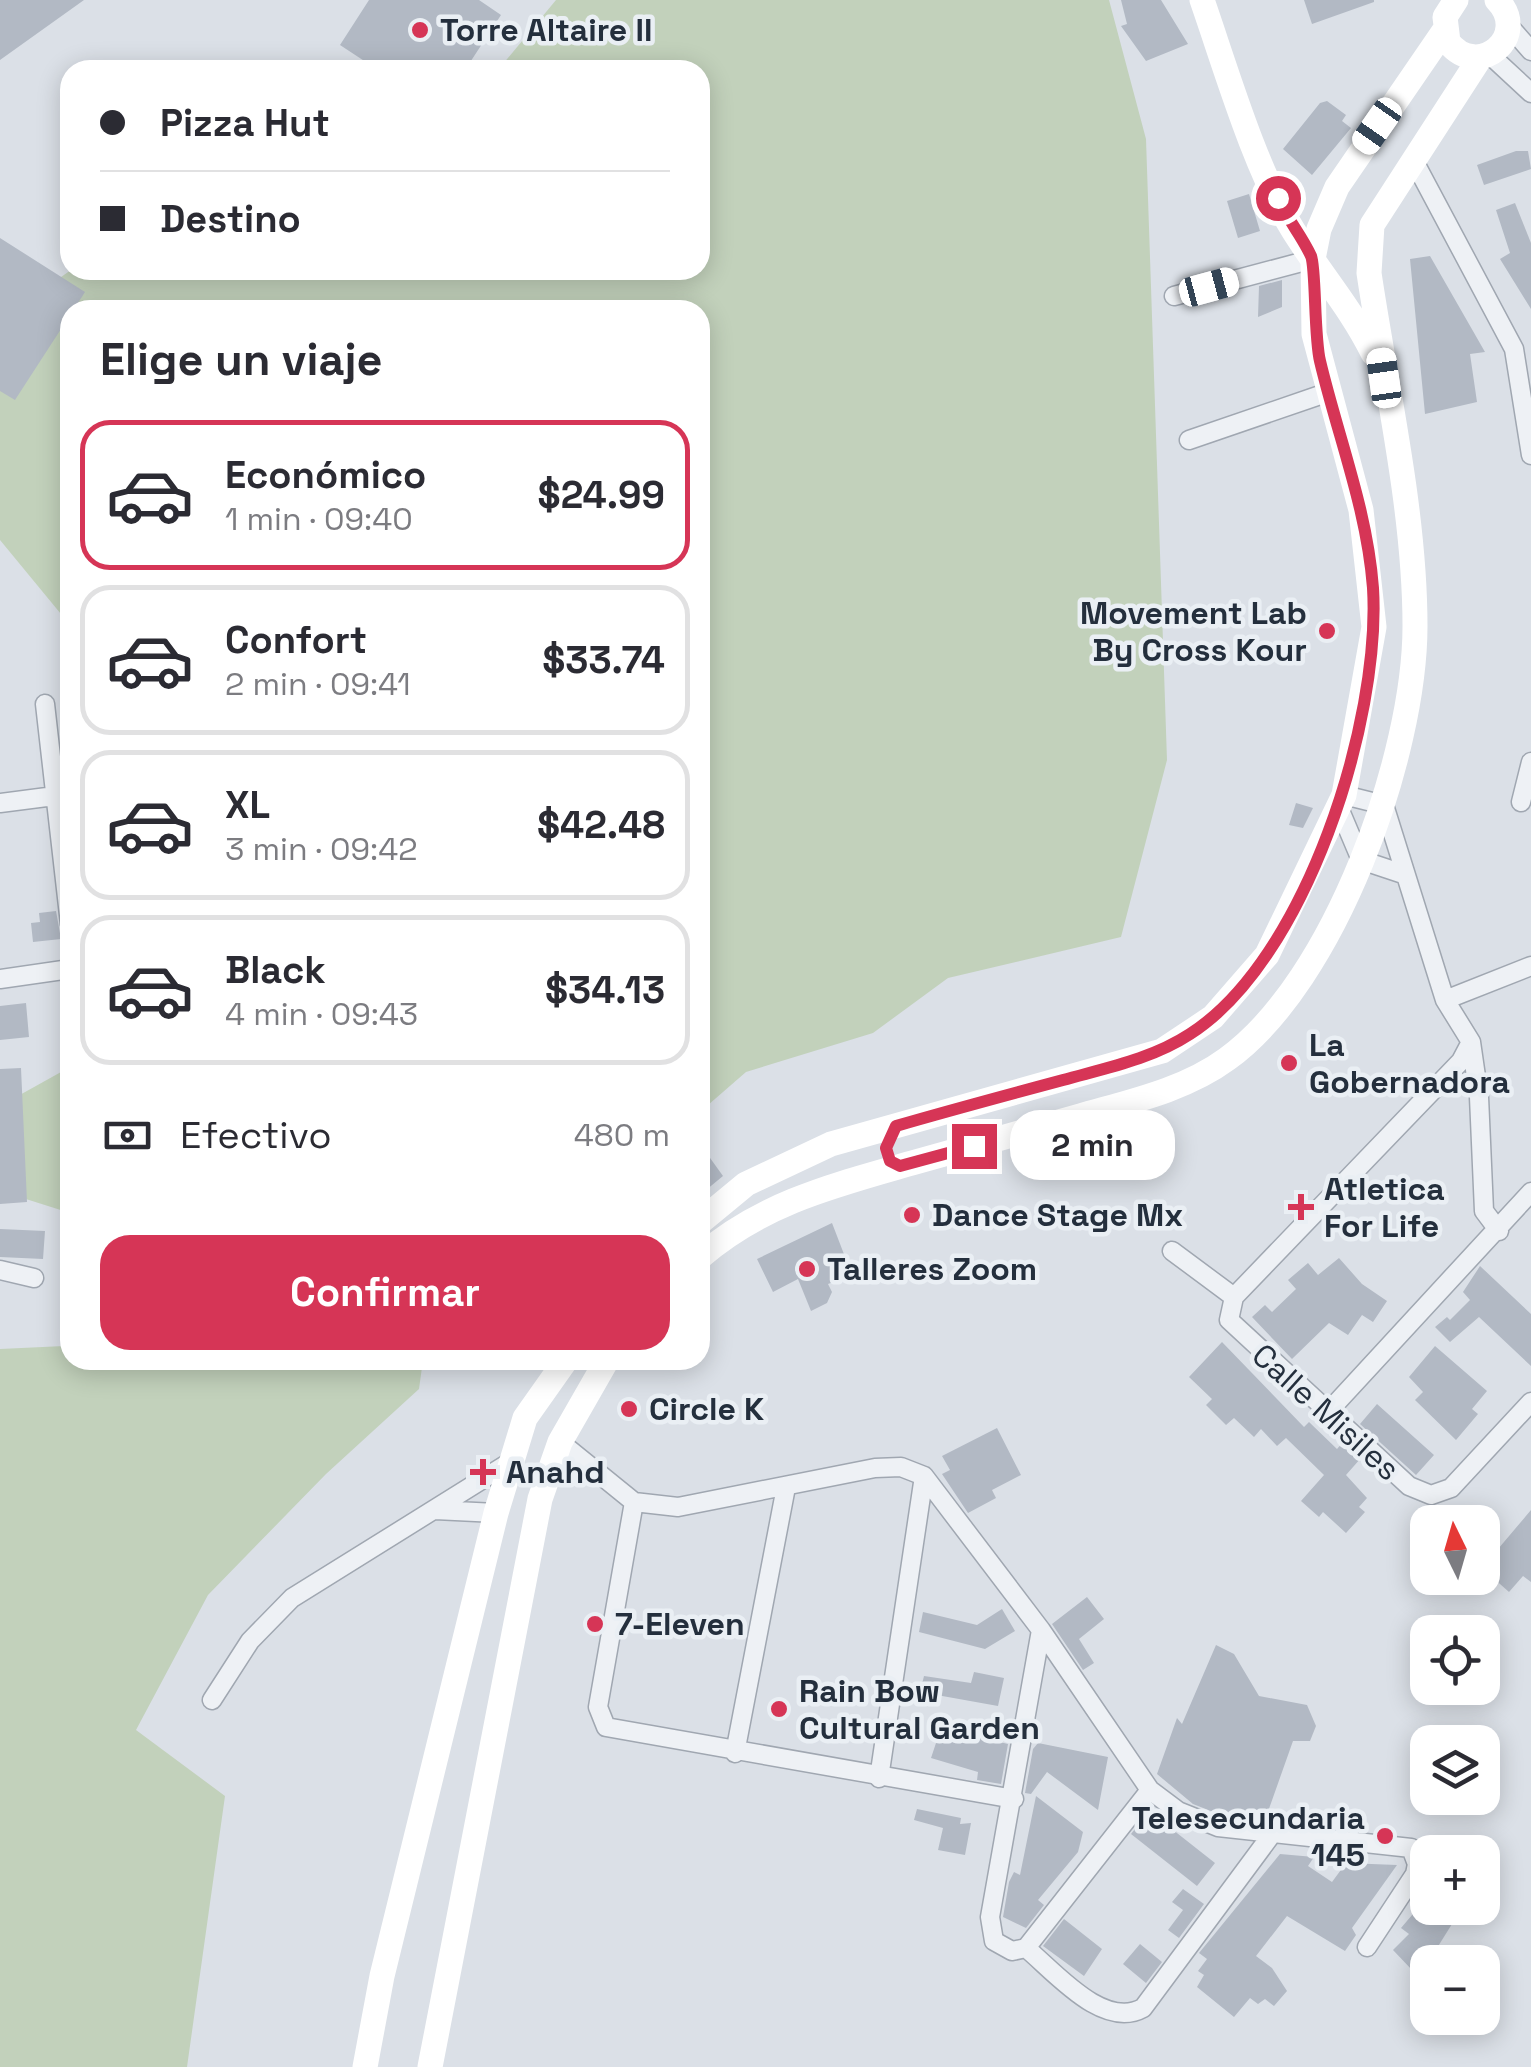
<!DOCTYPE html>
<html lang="es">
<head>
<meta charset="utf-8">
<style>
	:root { --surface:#fff; --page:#f2f2f3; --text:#2b2b33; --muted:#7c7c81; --line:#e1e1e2; --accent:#d63556 }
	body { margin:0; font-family:"Space Grotesk",sans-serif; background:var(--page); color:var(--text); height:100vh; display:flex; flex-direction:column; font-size:38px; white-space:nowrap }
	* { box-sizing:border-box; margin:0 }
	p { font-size:32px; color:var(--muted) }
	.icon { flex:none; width:55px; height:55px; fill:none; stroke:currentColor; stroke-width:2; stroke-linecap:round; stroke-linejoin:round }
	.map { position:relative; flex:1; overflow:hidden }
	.panel { position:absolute; left:60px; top:300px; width:650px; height:1070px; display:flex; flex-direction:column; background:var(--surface); border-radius:30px; box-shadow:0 5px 25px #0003 }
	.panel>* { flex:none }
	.top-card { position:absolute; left:60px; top:60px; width:650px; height:220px; border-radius:30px; box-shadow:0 5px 25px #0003; display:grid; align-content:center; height:220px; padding:0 40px; background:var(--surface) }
	.needle { width:65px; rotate:355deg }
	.fabs { position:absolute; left:1410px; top:1505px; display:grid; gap:20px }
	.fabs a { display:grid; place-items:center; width:90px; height:90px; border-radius:20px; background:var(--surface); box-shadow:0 5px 25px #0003; font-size:50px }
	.end { position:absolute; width:45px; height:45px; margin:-22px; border:12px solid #d63556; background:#fff; box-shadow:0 0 0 5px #fff }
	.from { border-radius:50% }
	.bubble { position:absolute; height:70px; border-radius:30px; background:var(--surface); box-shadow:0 5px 25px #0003; font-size:32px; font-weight:800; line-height:70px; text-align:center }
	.car { position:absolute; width:30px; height:60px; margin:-30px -15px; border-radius:12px; box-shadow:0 0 8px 2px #0007; background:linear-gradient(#fff 24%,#345 0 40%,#fff 0 76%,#345 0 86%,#fff 0) }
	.top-card b { display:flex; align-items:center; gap:35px; height:95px; font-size:38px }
	.top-card b+b { border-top:2px solid var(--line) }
	.top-card i { width:25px; height:25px; background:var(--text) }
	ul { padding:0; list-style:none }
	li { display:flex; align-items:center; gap:30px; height:150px; margin:0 20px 15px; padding:0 20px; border:5px solid var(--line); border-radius:30px }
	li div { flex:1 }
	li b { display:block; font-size:38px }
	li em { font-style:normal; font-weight:800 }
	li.on { border-color:var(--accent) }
	li>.icon { width:90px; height:90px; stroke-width:1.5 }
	h2 { padding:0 40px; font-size:45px; line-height:120px }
	.pay { display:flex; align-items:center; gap:25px; height:110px; padding:0 40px; font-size:38px }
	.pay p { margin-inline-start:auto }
	.action { display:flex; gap:20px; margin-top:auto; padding:20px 40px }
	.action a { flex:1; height:115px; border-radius:30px; background:var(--accent); color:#fff; font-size:40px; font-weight:800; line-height:115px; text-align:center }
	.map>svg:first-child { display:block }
</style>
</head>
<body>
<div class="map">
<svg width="1531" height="2067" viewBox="0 0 1531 2067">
	<rect width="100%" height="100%" fill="#dbe0e7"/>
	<path fill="#c2d1bb" d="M556,0H1109L1146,139L1167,760L1121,937L948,978L873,1033L746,1072L700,1112V310H70V625L0,540V320L71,270H700V70H498Z
		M70,1067V1213L7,1193L0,1106Z
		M70,1341V1360H423L419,1389L326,1474L208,1595L136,1730L225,1796L187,2067H0V1349L64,1346Z"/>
	<path fill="#b2b9c4" d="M0,0H84L0,60Z
		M369,0H479L501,15L465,70H378L340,45Z
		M1121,0H1161L1188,44L1146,61L1121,26L1127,24Z
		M1304,0H1374V2L1312,24Z
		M1327,101L1346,115L1342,121L1351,128L1312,175L1283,149L1320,103Z
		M1516,151H1528L1531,169L1484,185L1477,165Z
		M1249,194L1260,231L1238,238L1227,201Z
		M1515,203L1531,243V309L1500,259L1510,253L1496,210Z
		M0,238L85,292L15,400L0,391Z
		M1430,256L1485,352L1470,354L1477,402L1425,414L1410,259Z
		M1282,280V307L1258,317L1259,286Z
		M1296,803L1313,808L1303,828L1289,825Z
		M56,911L61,939L33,942L31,923L40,922L39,913Z
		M26,1003L29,1037L0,1040V1006Z
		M21,1068L27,1202L0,1204V1069Z
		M700,1144L723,1176L700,1195Z
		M832,1223L852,1275L828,1284L832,1292L827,1303L811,1311L798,1279L773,1292L757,1259Z
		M0,1229L45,1231L43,1259L0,1257Z
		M1339,1258L1362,1284L1387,1301L1373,1322L1362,1315L1348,1335L1329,1323L1292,1359L1252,1317L1265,1305L1272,1312L1296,1289L1288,1280L1308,1263L1318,1275Z
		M1480,1266L1531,1314V1366L1479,1317L1450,1342L1435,1327L1447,1317L1450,1320L1470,1300L1463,1292Z
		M1222,1342L1304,1427L1309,1422L1337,1449L1343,1442L1361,1458L1346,1475L1367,1498L1359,1507L1365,1512L1346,1533L1323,1512L1319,1517L1301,1501L1324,1475L1286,1438L1277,1446L1261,1429L1254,1437L1234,1418L1226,1425L1206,1405L1212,1399L1189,1377Z
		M1435,1346L1487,1391L1472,1409L1478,1414L1456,1440L1415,1400L1423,1392L1409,1377Z
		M1377,1404L1434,1455L1416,1475L1360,1424Z
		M997,1428L1021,1475L992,1490L996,1498L968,1513L942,1474L950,1470L942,1456Z
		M1531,1510V1582L1523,1576L1509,1592L1482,1568Z
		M1087,1597L1104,1619L1079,1639L1094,1663L1083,1670L1052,1624Z
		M1002,1609L1015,1631L985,1649L919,1632L923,1612L977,1625Z
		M1216,1645L1234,1654L1259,1696L1307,1705L1316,1726L1310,1741H1293L1265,1820L1221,1815L1193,1804L1157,1774L1177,1718L1182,1724Z
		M974,1672L1004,1678L998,1706L920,1692L924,1676L971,1683Z
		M941,1728L1008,1744L1001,1784L977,1780L978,1772L931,1758Z
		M1038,1743L1108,1757L1098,1810L1047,1772L1031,1794L1025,1793L1033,1749Z
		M1036,1796L1083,1832L1078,1852L1038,1900L1044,1905L1026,1928L1003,1917L1009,1882L1014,1872L1020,1875Z
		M917,1809L961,1818L960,1824L971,1823L965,1855L938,1850L943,1828L914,1820Z
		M1149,1811L1215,1863L1197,1886L1131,1834Z
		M1280,1854L1314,1857L1308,1866L1332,1882L1346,1863L1397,1865L1352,1928L1356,1935L1345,1951L1287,1916L1256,1956L1272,1968L1287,1991L1274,2006L1265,1999L1258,2004L1250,1998L1234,2017L1197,1987L1204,1975L1198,1971L1207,1959L1199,1953Z
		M1183,1889L1204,1904L1179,1938L1168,1930L1183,1910L1172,1902Z
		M1418,1908H1462L1437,1948L1412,1970L1393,1950L1409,1934L1401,1928Z
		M1064,1919L1102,1949L1084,1976L1043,1946Z
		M1140,1944L1162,1962L1146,1983L1123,1964Z"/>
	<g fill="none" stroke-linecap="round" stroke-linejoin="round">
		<g stroke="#a0a7b1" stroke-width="21">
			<path id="street" d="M1510,27L1531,51
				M1490,55L1531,93
				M1415,163L1514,349L1531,455
				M1174,296L1313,259
				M1189,440L1329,392
				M45,704L70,924
				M1344,795L1384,805L1445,1000L1471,1042L1479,1097L1484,1211L1499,1231
				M1521,802L1531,762
				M0,803L70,794
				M1339,808L1361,860L1403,874
				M0,979L70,969
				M1445,1000L1531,966
				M1471,1042L1461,1061L1234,1297L1229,1320L1409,1486L1431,1495L1451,1488L1531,1402
				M1172,1251L1234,1297
				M0,1270L34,1278
				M1328,1412L1531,1192
				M560,1442L634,1502L678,1507L875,1468L901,1467L924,1476L1041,1630L1150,1790L1178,1811L1218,1827L1411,1848L1417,1864L1415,1874L1367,1947
				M634,1502L598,1707L606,1727L1014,1799
				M435,1510L496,1513
				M1041,1630L990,1917L994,1941L1012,1951L1026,1948L1150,1790
				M212,1700L250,1641L292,1598L512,1461
				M735,1753L786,1487
				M879,1778L924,1476
				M1026,1948C1055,1972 1103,2030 1143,2008L1272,1834"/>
		</g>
		<use href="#street" stroke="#eef1f5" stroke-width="18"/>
		<path stroke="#fff" stroke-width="25" d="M1202,0C1226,69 1255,169 1293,230C1319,272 1351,308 1373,353
			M1456,0L1445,17L1448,42C1479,81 1531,35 1497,0
			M700,1222L746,1184L831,1144L1162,1051L1213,1017L1267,955L1344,795L1374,627L1361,510L1314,334L1313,259L1319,229L1337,187L1444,31
			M700,1257C762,1203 835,1185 912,1163C968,1147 1024,1132 1080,1116C1129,1102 1185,1090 1227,1059C1335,981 1415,755 1415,626C1415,511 1386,387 1369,273L1372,225L1480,58
			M365,2067L382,1976L496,1513L525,1418L566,1360
			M430,2067L540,1499L560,1442L607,1360"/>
	</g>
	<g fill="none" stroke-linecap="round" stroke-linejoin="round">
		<path stroke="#d63556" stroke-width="12" d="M974,1146L900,1166L890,1161L886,1148L896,1126C951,1110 1007,1095 1063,1080C1106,1068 1152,1059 1190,1034C1306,960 1381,721 1373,588C1367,509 1338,437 1320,361C1314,337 1316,267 1311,256C1302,236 1287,219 1278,198"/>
	</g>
	<g fill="#d63556" stroke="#eaeff4" stroke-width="4">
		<circle cx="420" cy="30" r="10"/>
		<circle cx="1327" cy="631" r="10"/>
		<circle cx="1289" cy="1063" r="10"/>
		<path d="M1296 1192h10v10h10v10h-10v10h-10v-10h-10v-10h10z"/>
		<circle cx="912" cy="1215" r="10"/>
		<circle cx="807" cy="1269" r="10"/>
		<circle cx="629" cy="1409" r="10"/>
		<path d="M478 1457h10v10h10v10h-10v10h-10v-10h-10v-10h10z"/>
		<circle cx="595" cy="1624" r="10"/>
		<circle cx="779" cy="1709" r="10"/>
		<circle cx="1385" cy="1836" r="10"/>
	</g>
	<g text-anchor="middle" stroke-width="9" stroke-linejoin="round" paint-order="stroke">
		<g font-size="32" font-weight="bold" fill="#242f3d" stroke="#eaeff4" text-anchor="start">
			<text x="440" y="41">Torre Altaire II</text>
			<text x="1307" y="624" text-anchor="end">Movement Lab<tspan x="1307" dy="37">By Cross Kour</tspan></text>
			<text x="1309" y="1056">La<tspan x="1309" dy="37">Gobernadora</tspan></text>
			<text x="1324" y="1200">Atletica<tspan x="1324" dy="37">For Life</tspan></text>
			<text x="932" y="1226">Dance Stage Mx</text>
			<text x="827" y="1280">Talleres Zoom</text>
			<text x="649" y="1420">Circle K</text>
			<text x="506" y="1483">Anahd</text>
			<text x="615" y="1635">7-Eleven</text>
			<text x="799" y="1702">Rain Bow<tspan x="799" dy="37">Cultural Garden</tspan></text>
			<text x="1365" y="1829" text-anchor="end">Telesecundaria<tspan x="1365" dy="37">145</tspan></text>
		</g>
		<g font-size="32" fill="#242f3d" stroke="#eaeff4">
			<text transform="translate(1326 1412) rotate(42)" y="11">Calle Misiles</text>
		</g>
	</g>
</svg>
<div class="fabs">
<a><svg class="needle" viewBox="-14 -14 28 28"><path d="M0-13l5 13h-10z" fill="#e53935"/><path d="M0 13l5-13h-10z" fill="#7c7c81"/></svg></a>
<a><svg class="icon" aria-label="locate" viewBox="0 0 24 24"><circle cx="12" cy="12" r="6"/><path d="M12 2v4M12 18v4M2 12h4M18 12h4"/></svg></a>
<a><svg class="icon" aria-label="layers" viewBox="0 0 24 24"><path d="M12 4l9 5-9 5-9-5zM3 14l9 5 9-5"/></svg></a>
<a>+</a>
<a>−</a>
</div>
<i class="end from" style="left:1278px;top:198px"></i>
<i class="end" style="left:974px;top:1146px"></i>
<div class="bubble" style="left:1010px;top:1110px;width:165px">2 min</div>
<i class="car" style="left:1377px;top:126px;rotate:215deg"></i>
<i class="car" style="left:1209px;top:287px;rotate:75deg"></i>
<i class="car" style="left:1384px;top:378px;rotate:352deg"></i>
<div class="top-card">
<b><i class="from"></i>Pizza Hut</b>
<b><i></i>Destino</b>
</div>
<section class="panel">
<h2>Elige un viaje</h2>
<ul>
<li class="on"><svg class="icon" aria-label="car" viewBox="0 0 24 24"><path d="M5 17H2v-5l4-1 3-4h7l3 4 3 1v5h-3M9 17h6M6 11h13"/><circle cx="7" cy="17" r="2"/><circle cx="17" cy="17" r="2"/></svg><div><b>Económico</b><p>1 min · 09:40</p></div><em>$24.99</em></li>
<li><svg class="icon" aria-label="car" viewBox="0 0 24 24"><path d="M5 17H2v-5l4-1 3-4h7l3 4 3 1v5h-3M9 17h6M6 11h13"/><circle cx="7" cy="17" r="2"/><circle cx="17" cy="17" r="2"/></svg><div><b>Confort</b><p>2 min · 09:41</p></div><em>$33.74</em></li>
<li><svg class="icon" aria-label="car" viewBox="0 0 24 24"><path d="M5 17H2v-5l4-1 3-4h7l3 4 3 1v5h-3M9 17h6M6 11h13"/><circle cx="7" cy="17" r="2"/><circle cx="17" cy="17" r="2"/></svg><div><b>XL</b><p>3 min · 09:42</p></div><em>$42.48</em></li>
<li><svg class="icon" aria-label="car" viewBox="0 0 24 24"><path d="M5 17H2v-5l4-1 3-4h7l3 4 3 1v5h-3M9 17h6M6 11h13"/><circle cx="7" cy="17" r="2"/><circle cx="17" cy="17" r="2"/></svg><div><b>Black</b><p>4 min · 09:43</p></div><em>$34.13</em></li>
</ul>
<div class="pay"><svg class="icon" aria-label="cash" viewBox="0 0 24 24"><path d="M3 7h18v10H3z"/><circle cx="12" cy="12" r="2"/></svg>Efectivo<p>480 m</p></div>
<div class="action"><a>Confirmar</a></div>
</section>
</div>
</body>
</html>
